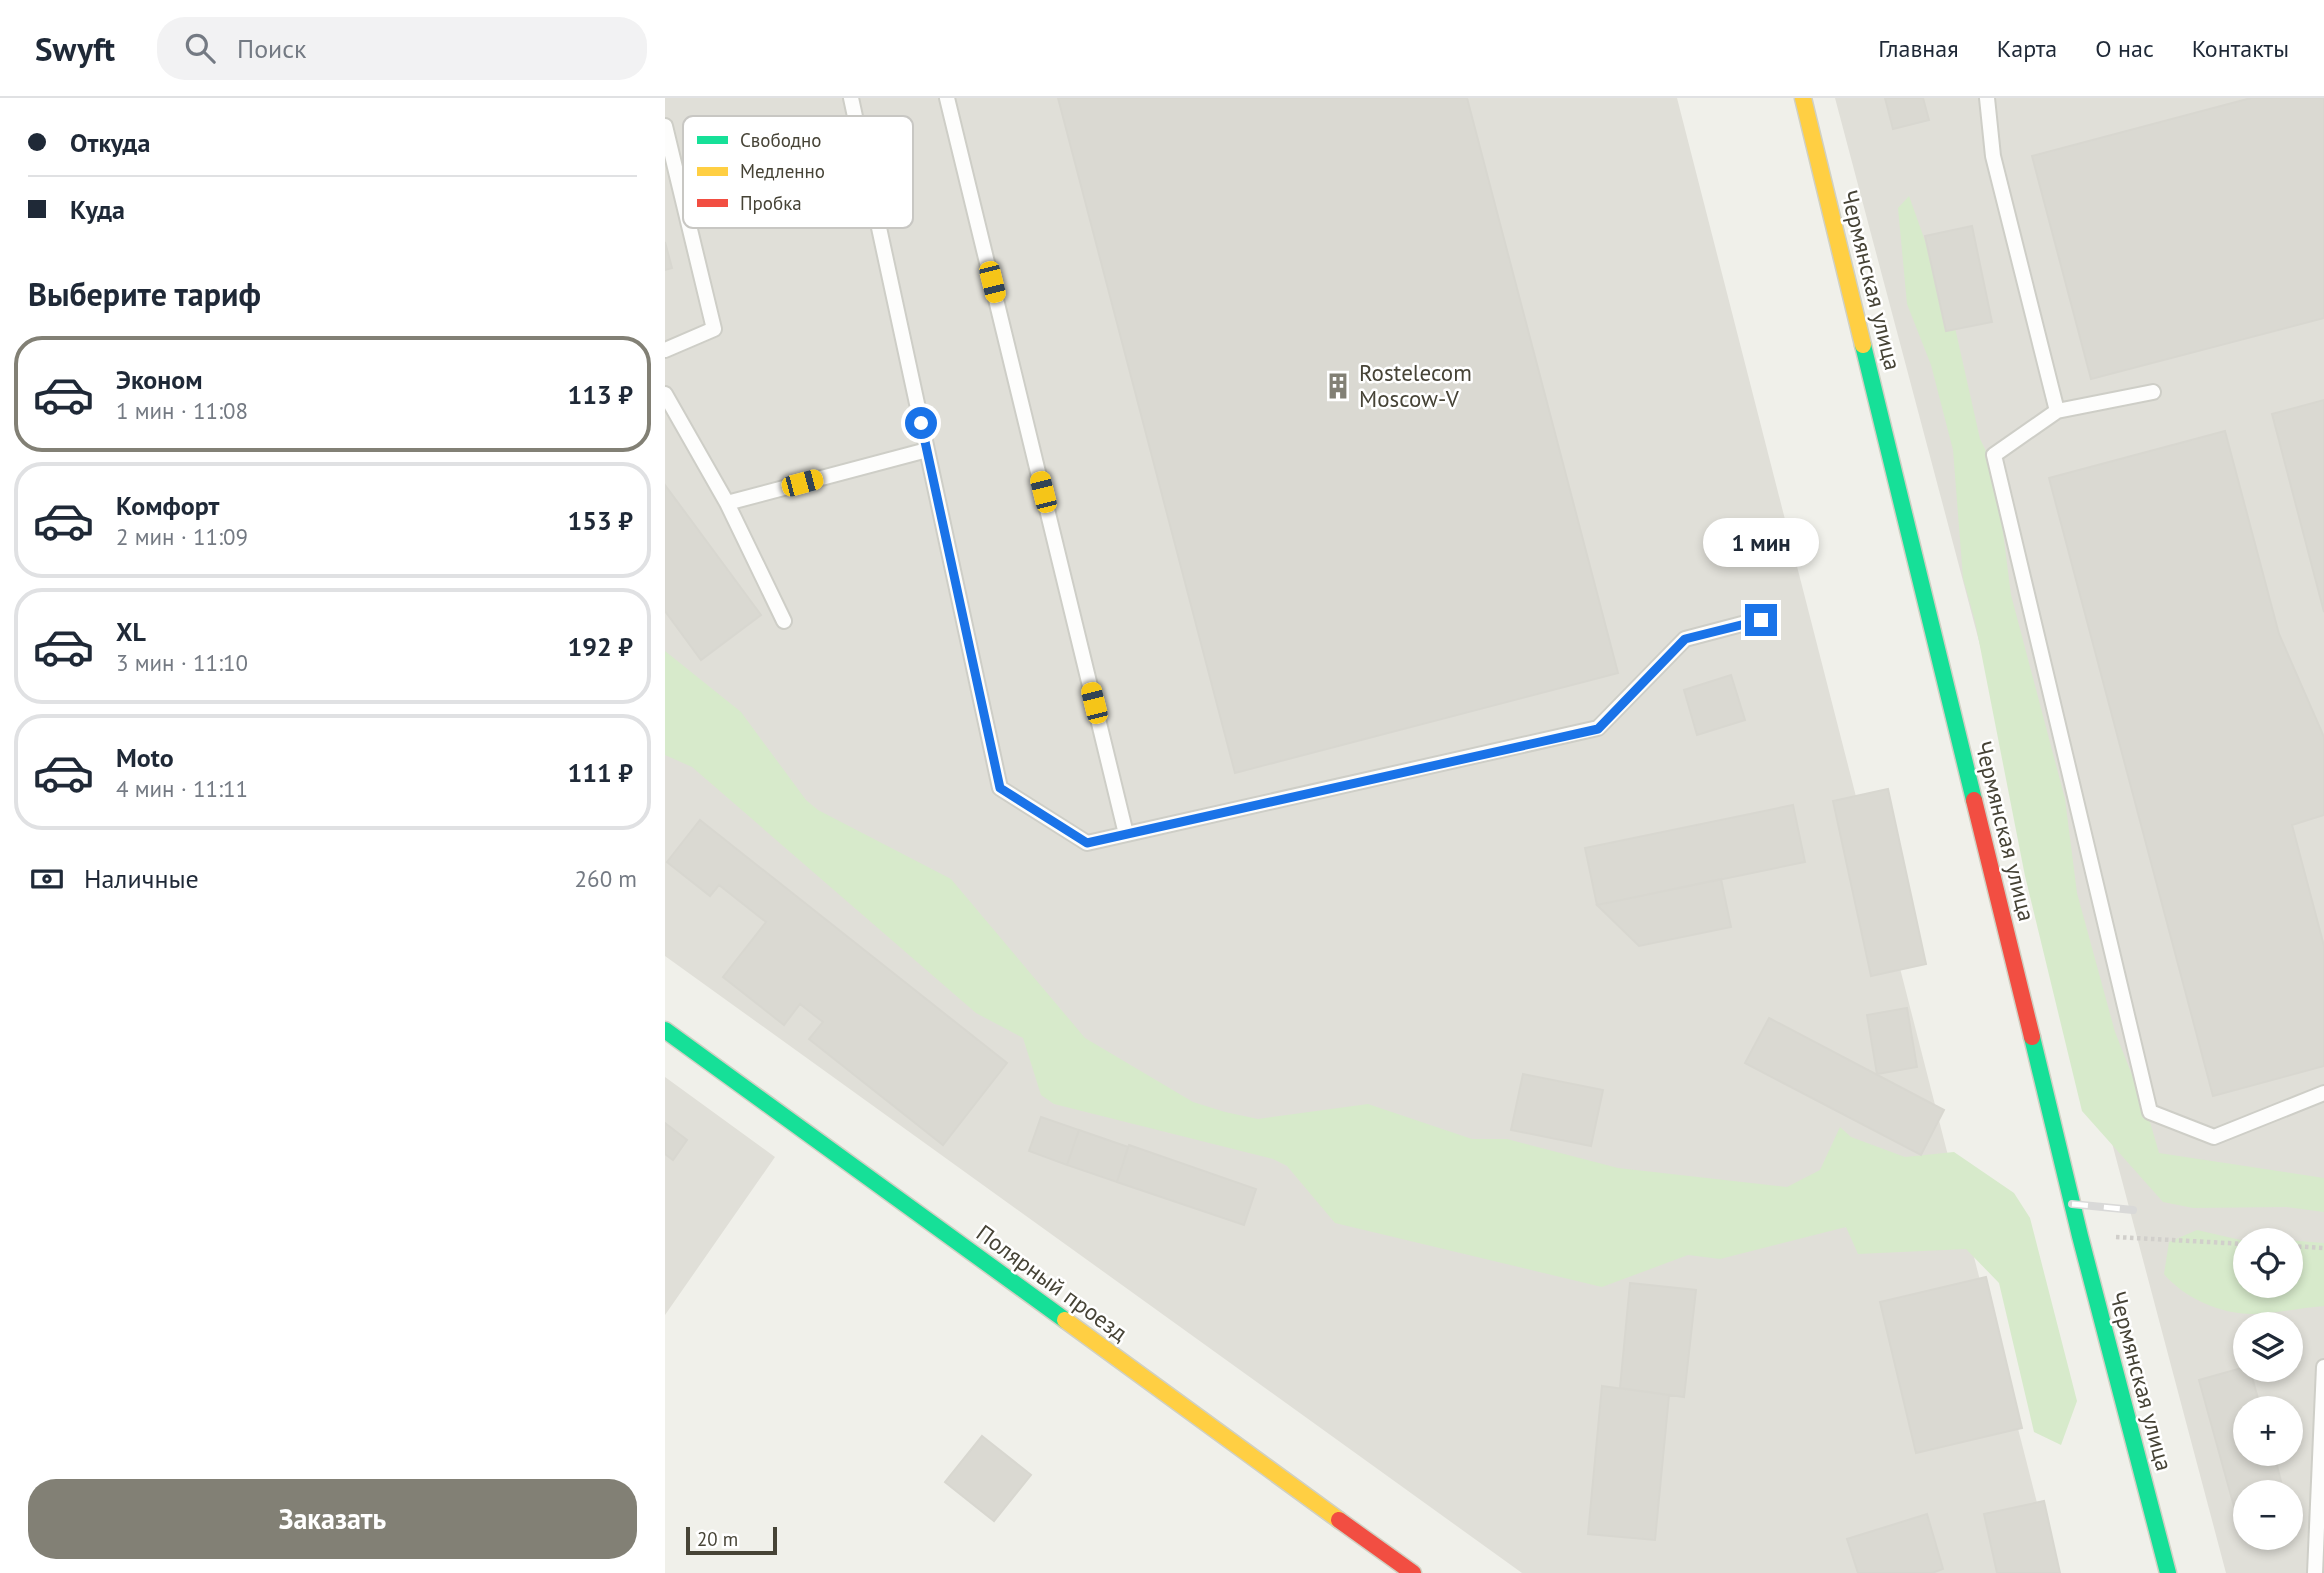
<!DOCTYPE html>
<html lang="ru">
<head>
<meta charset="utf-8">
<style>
	:root { --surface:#fff; --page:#f2f2f3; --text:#1f2937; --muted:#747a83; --line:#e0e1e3; --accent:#828075 }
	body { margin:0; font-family:"PT Sans",sans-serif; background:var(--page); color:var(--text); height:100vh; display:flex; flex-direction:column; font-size:26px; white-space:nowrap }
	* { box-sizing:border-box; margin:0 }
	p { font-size:23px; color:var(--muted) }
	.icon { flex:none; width:38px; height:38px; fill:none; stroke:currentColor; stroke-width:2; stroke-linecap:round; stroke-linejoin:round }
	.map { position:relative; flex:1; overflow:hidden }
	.panel { display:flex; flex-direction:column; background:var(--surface); width:665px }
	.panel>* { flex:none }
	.guide { display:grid; align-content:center; height:154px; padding:0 28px; background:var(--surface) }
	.controls { position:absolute; left:1568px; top:1130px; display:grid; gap:14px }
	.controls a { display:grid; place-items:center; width:70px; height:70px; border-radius:50%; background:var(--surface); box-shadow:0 4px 10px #0003; font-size:35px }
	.scale { position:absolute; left:21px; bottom:18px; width:91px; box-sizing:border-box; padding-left:7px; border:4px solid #464336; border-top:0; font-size:19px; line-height:24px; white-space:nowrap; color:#464336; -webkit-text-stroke:5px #fff; paint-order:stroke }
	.end { position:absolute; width:32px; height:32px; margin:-16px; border:9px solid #1a73e8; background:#fff; box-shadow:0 0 0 4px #fff }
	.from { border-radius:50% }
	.bubble { position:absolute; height:49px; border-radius:24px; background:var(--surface); box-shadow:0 4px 10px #0003; font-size:23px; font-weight:700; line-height:49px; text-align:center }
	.car { position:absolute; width:21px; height:42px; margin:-21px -10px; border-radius:9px; box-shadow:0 0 5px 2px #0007; background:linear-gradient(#f5c518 24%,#345 0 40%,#f5c518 0 76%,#345 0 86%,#f5c518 0) }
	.guide b { display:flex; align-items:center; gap:24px; height:66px; font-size:26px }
	.guide b+b { border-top:2px solid var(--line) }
	.guide i { width:18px; height:18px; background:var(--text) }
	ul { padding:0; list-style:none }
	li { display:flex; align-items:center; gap:21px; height:116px; margin:0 14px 10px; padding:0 14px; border:4px solid var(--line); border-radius:28px }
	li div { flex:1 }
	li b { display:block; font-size:26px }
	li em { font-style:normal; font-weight:700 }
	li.current { border-color:var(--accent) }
	li>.icon { width:63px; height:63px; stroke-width:1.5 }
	h2 { padding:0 28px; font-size:32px; line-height:84px }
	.pay { display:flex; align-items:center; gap:18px; height:77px; padding:0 28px; font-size:26px }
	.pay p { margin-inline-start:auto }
	.action { display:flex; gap:14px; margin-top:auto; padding:14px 28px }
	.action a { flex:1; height:80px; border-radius:28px; background:var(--accent); color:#fff; font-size:28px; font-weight:700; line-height:80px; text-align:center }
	header { display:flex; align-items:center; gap:42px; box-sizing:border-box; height:98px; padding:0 35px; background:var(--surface); border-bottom:2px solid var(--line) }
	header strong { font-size:33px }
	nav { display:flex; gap:38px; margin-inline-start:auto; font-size:24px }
	.search { width:490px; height:63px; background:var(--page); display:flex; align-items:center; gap:18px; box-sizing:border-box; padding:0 24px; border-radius:28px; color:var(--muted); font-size:26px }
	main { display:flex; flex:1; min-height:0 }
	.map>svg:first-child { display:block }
</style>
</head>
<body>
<header>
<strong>Swyft</strong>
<div class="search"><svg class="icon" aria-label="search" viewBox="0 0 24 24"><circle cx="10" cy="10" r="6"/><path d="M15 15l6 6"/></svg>Поиск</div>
<nav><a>Главная</a><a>Карта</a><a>О нас</a><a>Контакты</a></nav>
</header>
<main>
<section class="panel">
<div class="guide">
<b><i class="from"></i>Откуда</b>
<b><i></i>Куда</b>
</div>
<h2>Выберите тариф</h2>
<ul>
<li class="current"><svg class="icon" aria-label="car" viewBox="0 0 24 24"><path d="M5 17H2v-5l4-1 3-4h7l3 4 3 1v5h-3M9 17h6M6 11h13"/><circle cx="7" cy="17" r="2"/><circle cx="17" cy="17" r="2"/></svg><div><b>Эконом</b><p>1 мин · 11:08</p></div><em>113 ₽</em></li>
<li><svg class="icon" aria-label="car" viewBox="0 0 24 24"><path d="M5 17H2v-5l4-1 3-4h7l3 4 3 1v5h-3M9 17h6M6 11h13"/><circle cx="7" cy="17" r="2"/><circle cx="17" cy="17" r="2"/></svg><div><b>Комфорт</b><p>2 мин · 11:09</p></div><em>153 ₽</em></li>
<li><svg class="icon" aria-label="car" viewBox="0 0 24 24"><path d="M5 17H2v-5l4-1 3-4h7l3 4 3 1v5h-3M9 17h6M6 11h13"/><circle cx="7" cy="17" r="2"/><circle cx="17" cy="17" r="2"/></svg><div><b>XL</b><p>3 мин · 11:10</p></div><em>192 ₽</em></li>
<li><svg class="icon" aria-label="car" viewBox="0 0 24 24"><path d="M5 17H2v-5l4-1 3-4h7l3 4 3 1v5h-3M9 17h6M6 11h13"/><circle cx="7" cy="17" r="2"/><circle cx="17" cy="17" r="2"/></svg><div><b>Moto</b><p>4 мин · 11:11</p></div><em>111 ₽</em></li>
</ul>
<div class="pay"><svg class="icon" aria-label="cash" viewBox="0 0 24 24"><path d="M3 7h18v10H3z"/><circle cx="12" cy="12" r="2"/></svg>Наличные<p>260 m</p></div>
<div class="action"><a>Заказать</a></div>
</section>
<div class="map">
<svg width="1659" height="1475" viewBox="0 0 1659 1475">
	<rect width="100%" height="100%" fill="#f0f0ea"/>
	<path fill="#e0dfd8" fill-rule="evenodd" d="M0,0H1012L1390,1475H857L0,858Z
		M1170,0H1659V1475H1561ZM1580,1143H1626V1188H1580ZM1580,1227H1626V1272H1580ZM1580,1311H1626V1356H1580ZM1580,1395H1626V1440H1580Z
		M0,979L110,1059L0,1217Z"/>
	<path fill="#d7eacb" d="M1244,98L1269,168L1275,163L1315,341L1330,371L1346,497L1400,701L1412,795L1450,934L1483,1017L1494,1055L1659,1080V1114L1621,1109L1528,1110L1498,1104L1417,1013L1360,778L1310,523L1298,480L1288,352L1266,267L1242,206L1233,110Z
		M0,553L76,614L141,702L153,712L286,781L420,940L528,1004L560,1014L593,1021L703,1006L807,1041H842L953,1070L1122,1089L1155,1072L1175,1029L1186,1039L1240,1059L1289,1054L1349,1095L1365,1120L1412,1303L1396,1347L1369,1334L1334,1185L1301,1151L1193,1156L1181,1129L1055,1161L1023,1157L937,1189L670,1125L622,1068L608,1061L389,1006L376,997L358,940L311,915L27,669L0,657Z
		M1532,1132L1580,1143V1188H1626V1143H1584L1610,1141L1659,1145V1208C1636,1210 1611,1215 1587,1216C1556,1216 1519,1200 1499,1176L1504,1144Z"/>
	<path fill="#dad9d2" stroke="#d8d7d0" stroke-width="2" d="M393,0H802L953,575L570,675Z
		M1220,0H1258L1264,22L1228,31Z
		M1586,0H1659V220L1426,281L1367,58Z
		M1307,128L1327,224L1281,233L1260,138Z
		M0,144L7,170L0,172Z
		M1659,302V514L1607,316Z
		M1560,333L1614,536L1659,639V717L1627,727L1659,848V968L1548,998L1384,380Z
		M0,387L96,517L36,562L0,513Z
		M1066,577L1080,622L1032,637L1019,592Z
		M1223,691L1261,866L1206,878L1168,703Z
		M1128,707L1140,764L932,807L920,750Z
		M35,722L342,965L278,1047L144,941L158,924L135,906L119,927L58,879L101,824L54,787L45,798L2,764Z
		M1056,781L1066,829L974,848L932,807Z
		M1242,910L1252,969L1212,976L1202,917Z
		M1104,920L1279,1012L1256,1057L1080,965Z
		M858,976L938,992L926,1048L846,1032Z
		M376,1019L414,1032L402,1067L364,1053Z
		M0,1025L22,1042L8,1062L0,1056Z
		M414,1032L463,1049L452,1084L402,1067Z
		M464,1047L591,1091L579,1127L452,1084Z
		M1321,1179L1357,1330L1251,1355L1215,1204Z
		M965,1185L1031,1192L1019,1299L955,1290Z
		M1580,1269V1272H1585L1596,1311H1580V1356H1609L1619,1395H1580V1440H1582L1578,1441L1534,1282Z
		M937,1288L1004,1297L990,1442L923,1436Z
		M317,1338L366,1377L329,1423L280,1384Z
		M1379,1403L1395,1475H1332L1319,1416Z
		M1262,1416L1278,1471L1267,1475H1193L1182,1441Z"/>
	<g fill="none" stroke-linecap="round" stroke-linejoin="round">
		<g stroke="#cecec7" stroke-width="18">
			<path id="lane" d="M186,0L335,690L422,745L933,630L1020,541L1096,521
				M282,0L461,736
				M1322,0L1328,58L1392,313
				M0,28L49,231L0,252
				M1488,294L1392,313L1329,357L1485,1014L1549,1039L1659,995
				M0,296L62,405L262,352
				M62,405L119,523
				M1650,1475L1659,1269"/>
		</g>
		<g stroke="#d0d0c3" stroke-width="19">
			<path id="fast" d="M1198,247L1309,702
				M0,932L400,1222
				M1367,939L1415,1138L1503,1475"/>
		</g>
		<g stroke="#d0d0c3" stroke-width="19">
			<path id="slow" d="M1138,0L1198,247
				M400,1222L674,1422"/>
		</g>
		<g stroke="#d0d0c3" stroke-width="19">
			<path id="jam" d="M1309,702L1367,939
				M674,1422L748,1475"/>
		</g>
		<path stroke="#d1cfcb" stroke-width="4.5" stroke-dasharray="3.5 3.5" stroke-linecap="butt" d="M1451,1139L1580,1146
			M1626,1148L1659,1150"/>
		<use href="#lane" stroke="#fdfdfc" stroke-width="14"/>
		<use href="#fast" stroke="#16e098" stroke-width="16"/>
		<use href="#slow" stroke="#ffcf43" stroke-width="16"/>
		<use href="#jam" stroke="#f24e42" stroke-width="16"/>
		<g stroke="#d9d9d8" stroke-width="8">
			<path id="rail" d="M1407,1106L1468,1112"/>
		</g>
		<use href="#rail" stroke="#fff" stroke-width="5" stroke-dasharray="16" stroke-linecap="butt"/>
	</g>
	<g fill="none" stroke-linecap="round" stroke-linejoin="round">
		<path stroke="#1a73e8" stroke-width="9" d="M256,325L335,690L422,745L933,631L1020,541L1096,522"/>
	</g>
	<defs>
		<g id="building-bare" transform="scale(2.1)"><path d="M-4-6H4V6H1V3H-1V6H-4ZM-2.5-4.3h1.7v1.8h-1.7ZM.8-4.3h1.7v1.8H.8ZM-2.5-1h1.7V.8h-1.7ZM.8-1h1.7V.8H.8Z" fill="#828075" stroke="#fff" stroke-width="2.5" paint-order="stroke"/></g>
	</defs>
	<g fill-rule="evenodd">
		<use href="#building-bare" x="673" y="288"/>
	</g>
	<g text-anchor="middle" stroke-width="5" stroke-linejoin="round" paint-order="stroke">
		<g font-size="23" fill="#464336" stroke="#fff">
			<text transform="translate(1206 182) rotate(76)" y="8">Чермянская улица</text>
			<text transform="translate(1340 733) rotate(76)" y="8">Чермянская улица</text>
			<text transform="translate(387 1185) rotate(36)" y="8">Полярный проезд</text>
			<text transform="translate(1476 1283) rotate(75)" y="8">Чермянская улица</text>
		</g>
		<g font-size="23" fill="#464336" stroke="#fff" text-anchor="start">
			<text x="694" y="283">Rostelecom<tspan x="694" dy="26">Moscow-V</tspan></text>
		</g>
	</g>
	<rect x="18" y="18" width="230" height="112" rx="10" fill="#fff" stroke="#c8c7c3" stroke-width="2"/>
	<rect x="32" y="38" width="31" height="8" fill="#16e098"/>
	<rect x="32" y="69" width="31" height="9" fill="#ffcf43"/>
	<rect x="32" y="101" width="31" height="8" fill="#f24e42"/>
	<g font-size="19" fill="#464336">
		<text x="75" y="49">Свободно</text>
		<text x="75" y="80">Медленно</text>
		<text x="75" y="112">Пробка</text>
	</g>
</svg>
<div class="controls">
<a><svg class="icon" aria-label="locate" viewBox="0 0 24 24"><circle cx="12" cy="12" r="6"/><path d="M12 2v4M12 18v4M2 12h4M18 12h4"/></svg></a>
<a><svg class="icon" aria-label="layers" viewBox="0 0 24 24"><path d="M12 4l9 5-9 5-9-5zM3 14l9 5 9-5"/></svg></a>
<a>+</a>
<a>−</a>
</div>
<div class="scale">20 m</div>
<i class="end from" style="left:256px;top:325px"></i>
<i class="end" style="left:1096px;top:522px"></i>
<div class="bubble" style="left:1038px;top:420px;width:116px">1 мин</div>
<i class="car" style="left:327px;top:184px;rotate:166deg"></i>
<i class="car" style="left:137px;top:385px;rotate:75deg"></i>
<i class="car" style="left:378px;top:394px;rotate:346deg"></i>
<i class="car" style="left:429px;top:605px;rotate:346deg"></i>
</div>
</main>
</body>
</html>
